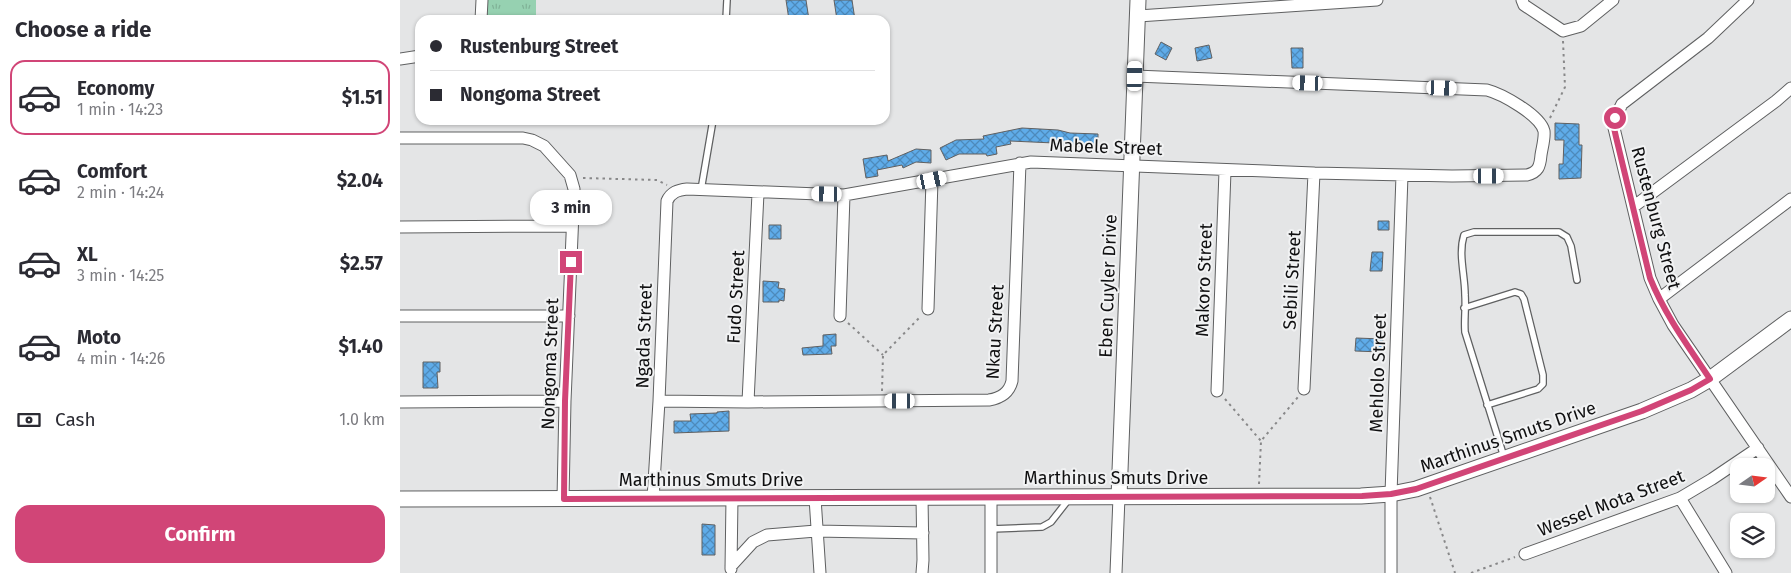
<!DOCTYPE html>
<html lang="en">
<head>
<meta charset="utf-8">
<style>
	:root { --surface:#fff; --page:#f2f2f3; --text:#2b2b33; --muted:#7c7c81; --line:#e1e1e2; --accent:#d14577 }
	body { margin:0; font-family:"Fira Sans",sans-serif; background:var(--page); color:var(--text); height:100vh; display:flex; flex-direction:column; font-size:19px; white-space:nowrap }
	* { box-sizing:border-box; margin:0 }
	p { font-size:16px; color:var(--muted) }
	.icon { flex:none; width:28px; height:28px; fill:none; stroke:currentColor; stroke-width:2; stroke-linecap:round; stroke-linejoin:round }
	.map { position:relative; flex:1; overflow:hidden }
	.details { display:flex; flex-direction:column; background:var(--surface); width:400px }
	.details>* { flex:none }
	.banner { position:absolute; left:15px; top:15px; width:475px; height:110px; border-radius:15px; box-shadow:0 1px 4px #0004; display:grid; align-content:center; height:110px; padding:0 15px; background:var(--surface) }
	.needle { width:32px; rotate:76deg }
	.buttons { position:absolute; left:1330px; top:458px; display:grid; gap:10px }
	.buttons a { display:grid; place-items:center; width:45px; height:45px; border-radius:10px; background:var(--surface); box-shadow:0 1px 4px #0004; font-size:25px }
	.end { position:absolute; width:22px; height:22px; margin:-11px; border:6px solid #d14577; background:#fff; box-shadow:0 0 0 2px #fff }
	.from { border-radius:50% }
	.bubble { position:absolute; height:35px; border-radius:15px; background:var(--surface); box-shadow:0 1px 4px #0004; font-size:16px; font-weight:700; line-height:35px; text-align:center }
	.car { position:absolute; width:15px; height:30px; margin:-15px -8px; border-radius:6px; box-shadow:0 0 4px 1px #0007; background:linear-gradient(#fff 24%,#345 0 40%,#fff 0 76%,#345 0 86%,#fff 0) }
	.banner b { display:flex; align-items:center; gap:18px; height:48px; font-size:19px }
	.banner b+b { border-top:1px solid var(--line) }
	.banner i { width:12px; height:12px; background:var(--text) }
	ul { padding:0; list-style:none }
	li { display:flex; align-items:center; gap:15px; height:75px; margin:0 10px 8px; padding:0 5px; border:2px solid transparent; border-radius:15px }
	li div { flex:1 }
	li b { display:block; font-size:19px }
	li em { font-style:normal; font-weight:700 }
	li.current { border-color:var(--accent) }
	li>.icon { width:45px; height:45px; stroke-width:1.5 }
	h2 { padding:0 15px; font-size:22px; line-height:60px }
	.pay { display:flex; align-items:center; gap:12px; height:55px; padding:0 15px; font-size:19px }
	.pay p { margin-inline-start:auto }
	.action { display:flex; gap:10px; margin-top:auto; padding:10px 15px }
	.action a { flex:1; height:58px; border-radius:15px; background:var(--accent); color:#fff; font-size:20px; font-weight:700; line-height:58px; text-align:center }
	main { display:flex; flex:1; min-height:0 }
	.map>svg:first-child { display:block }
</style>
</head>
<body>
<main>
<section class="details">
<h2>Choose a ride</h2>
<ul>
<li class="current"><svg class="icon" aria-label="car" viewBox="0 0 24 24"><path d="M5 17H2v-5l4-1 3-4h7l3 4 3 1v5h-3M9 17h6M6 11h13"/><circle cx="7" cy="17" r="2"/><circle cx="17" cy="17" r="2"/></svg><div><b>Economy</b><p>1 min · 14:23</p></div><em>$1.51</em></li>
<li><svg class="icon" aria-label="car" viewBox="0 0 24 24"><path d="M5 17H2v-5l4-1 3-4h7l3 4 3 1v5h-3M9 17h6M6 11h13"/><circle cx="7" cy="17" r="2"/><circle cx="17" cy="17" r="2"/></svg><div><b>Comfort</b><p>2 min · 14:24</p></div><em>$2.04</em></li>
<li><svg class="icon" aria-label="car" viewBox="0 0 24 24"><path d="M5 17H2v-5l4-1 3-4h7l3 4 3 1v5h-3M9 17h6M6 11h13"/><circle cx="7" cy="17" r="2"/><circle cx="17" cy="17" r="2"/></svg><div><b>XL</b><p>3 min · 14:25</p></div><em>$2.57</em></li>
<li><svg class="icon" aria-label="car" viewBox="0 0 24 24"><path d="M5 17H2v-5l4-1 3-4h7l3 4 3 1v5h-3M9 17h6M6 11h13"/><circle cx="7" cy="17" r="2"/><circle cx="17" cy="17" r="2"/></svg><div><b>Moto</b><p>4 min · 14:26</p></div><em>$1.40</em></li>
</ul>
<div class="pay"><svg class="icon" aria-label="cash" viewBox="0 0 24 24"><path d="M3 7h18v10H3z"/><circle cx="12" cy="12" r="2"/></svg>Cash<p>1.0 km</p></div>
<div class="action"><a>Confirm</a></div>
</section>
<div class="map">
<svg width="1391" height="573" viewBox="0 0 1391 573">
	<defs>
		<pattern id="park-tufts" width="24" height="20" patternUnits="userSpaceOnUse" patternTransform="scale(1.25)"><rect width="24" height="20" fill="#96d1b1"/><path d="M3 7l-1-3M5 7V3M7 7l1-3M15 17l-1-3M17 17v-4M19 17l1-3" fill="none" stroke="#80b297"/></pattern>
		<pattern id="building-cross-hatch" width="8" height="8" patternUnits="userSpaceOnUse" patternTransform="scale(1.25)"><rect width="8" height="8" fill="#5face9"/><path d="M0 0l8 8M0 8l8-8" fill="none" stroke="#4d8abb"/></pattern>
	</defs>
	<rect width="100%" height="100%" fill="#e4e5e6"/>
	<path fill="url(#park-tufts)" d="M88,0H136V20H87Z"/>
	<path fill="url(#building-cross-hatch)" stroke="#606061" d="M386,0H406L409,20H389Z
		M434,0H452L455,20H437Z
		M761,42L772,48L766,60L755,54Z
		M809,45L812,58L797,61L795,48Z
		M891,48H903V68H892Z
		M1155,123L1179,124V145H1182L1181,178L1159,179V164H1163L1164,140H1155Z
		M622,128L658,130L670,133L698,134V150H686V147L667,146L654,143L610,141L611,144L596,147L597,154L587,156L586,154H559L546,160L540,148L556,140L584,139L583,136Z
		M516,149L531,150V163L516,162L503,168L502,165L477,170L478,176L466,178L463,159L487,155L488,161Z
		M978,221H989V230H978Z
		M369,225H381V239H369Z
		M972,252H983L982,271H970Z
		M363,281L379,282L378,288L385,289L384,301L379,300V302H363Z
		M436,334V346H431L432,354L403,355L402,348L423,346V335Z
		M956,338L983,339L982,352L955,351Z
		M23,362H40V372H37L38,388H23Z
		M329,411V431L274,433V421H291L290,414L317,413V412Z
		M302,524L315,525V555H302Z"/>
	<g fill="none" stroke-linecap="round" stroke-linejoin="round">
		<g stroke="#5f6061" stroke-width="8">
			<path id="lane" d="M326,20L327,0
				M301,190L313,120
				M1064,308L1115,292L1121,294L1124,299L1143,375V384L1138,389L1087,405
				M1104,457L1065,332C1064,319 1066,308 1065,295C1065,275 1058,254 1064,235L1074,232H1159L1167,237L1171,246L1177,280
				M591,529L642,527L651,522L669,499"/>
		</g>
		<g stroke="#5f6061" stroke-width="13">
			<path id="street" d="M1122,0L1124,5L1163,31L1181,26L1213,0
				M1348,0L1308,38L1222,104L1215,118L1214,128L1250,278L1259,299L1273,325L1391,497
				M738,16L977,0
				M81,20L82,0
				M0,59L20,56
				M0,138H123L132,140L144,146L170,175L174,189L165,401L163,499
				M1233,207L1376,101L1391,88
				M0,227L172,226
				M1259,299L1391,199
				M528,309L532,180
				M0,316H169
				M440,316L444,195
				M904,389L914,173
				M817,391L825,171
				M259,401L348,402L589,400C601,398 609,393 612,381L620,163
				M0,402L165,401
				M348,402L358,193
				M522,497L523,560L522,573
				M415,498L420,573
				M1280,498L1326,573
				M253,499L259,401L267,201C271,192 278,190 287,189L444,195L631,162L914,173L1052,176L1127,175C1138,172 1140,167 1141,155C1142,148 1145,138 1144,131C1140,115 1102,94 1087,90L735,76
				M1125,554L1280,498L1312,479L1358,448
				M331,566L353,542L367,535L416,531L523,533
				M331,569L332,498
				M591,573V497
				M716,573L719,497
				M991,573V494L1002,175"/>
		</g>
		<g stroke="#5f6061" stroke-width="17">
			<path id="secondary" d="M719,497L738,0
				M0,499L961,496L991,494L1016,489L1242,411L1291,390L1310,379L1391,319"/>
		</g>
		<path stroke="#888889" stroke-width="2" stroke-dasharray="2.5 4" stroke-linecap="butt" d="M1150,118L1165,87L1163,41
			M183,178L257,180L267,185
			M448,323L483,355
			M482,391L483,355L521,316
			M825,399L861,441
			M859,484L861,441L898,397
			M1030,497L1055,573
			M1071,573L1115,557"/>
		<use href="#lane" stroke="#fff" stroke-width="5.5"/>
		<use href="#street" stroke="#fff" stroke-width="11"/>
		<use href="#secondary" stroke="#fff" stroke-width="15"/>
	</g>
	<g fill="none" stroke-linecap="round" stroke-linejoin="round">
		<path stroke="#d14577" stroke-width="6" d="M171,262L165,401L164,499L962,496L991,494L1016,489L1242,411L1291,390L1310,379C1288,346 1265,315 1250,278L1216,137L1214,128L1215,118"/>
	</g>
	<g text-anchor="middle" stroke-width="4" stroke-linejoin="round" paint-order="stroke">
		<g font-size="18" fill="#0f0f10" stroke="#f1f2f3">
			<text transform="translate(706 147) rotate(2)" y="6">Mabele Street</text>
			<text transform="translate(1256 218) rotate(75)" y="6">Rustenburg Street</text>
			<text transform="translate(804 280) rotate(-88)" y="6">Makoro Street</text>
			<text transform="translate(892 280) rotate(-87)" y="6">Sebili Street</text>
			<text transform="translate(708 286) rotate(-88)" y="6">Eben Cuyler Drive</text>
			<text transform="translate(336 297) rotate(-87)" y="6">Fudo Street</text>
			<text transform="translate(595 332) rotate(-87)" y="6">Nkau Street</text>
			<text transform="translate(244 336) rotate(-88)" y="6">Ngada Street</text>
			<text transform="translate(150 364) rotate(-88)" y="6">Nongoma Street</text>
			<text transform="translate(978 373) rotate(-88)" y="6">Mehlolo Street</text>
			<text transform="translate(1108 437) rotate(-19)" y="6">Marthinus Smuts Drive</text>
			<text x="716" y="484">Marthinus Smuts Drive</text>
			<text x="311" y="486">Marthinus Smuts Drive</text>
			<text transform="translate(1211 503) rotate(-21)" y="6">Wessel Mota Street</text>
		</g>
	</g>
</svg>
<div class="buttons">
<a><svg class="needle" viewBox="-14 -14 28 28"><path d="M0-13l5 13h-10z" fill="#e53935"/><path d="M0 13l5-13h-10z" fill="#7c7c81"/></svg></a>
<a><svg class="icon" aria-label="layers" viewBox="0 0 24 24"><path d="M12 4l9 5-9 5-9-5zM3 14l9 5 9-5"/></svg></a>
</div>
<i class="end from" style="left:1215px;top:118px"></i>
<i class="end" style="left:171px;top:262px"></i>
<div class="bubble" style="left:130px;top:190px;width:82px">3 min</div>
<i class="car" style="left:735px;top:76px;rotate:1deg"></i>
<i class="car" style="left:908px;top:83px;rotate:272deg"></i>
<i class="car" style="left:1042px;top:88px;rotate:92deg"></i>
<i class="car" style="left:1089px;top:176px;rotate:90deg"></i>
<i class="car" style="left:532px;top:180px;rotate:78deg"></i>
<i class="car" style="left:427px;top:194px;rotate:271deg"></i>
<i class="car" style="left:500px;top:401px;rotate:270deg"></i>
<div class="banner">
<b><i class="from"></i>Rustenburg Street</b>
<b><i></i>Nongoma Street</b>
</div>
</div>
</main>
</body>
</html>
